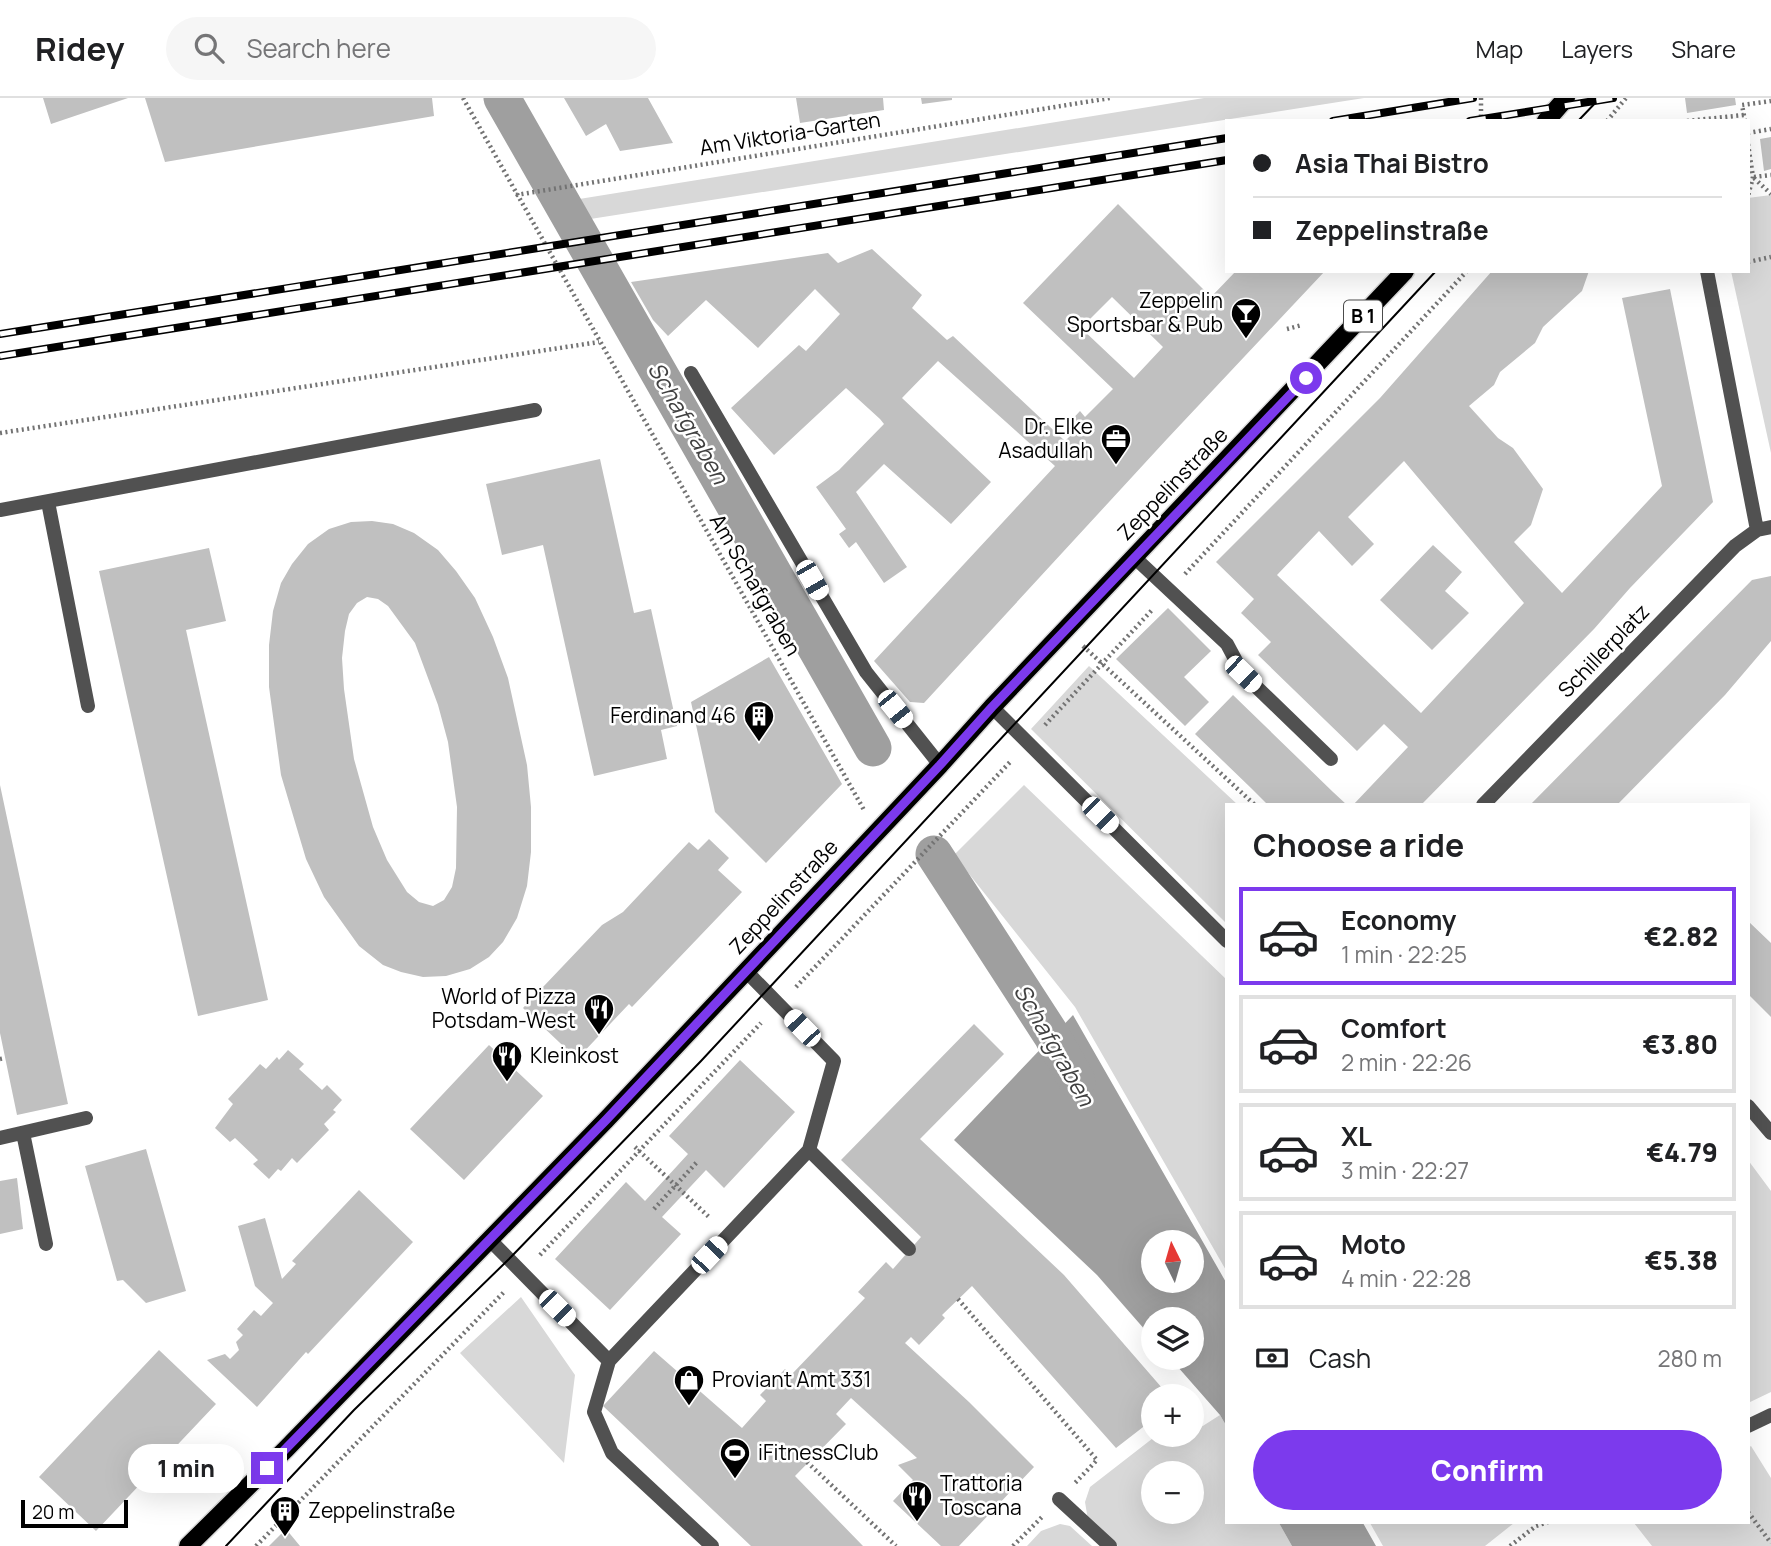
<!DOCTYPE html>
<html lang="en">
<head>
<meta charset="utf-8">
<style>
	:root { --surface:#fff; --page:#f6f6f6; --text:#202124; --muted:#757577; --line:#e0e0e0; --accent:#7c3aed }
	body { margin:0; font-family:Manrope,sans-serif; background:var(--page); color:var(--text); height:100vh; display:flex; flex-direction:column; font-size:26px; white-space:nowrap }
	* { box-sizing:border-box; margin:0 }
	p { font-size:23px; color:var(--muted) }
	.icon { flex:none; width:38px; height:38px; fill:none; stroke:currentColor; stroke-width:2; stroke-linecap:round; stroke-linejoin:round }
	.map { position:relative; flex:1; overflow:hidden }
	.details { position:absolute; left:1225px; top:705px; width:525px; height:721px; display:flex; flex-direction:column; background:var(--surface); border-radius:0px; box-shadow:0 7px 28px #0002 }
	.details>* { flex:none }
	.hud { position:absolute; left:1225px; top:21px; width:525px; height:154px; border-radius:0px; box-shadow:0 7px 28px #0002; display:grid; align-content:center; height:154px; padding:0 28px; background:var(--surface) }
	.needle { width:46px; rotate:355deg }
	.tools { position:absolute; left:1141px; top:1132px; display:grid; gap:14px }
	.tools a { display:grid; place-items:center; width:63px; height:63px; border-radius:50%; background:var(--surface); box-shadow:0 7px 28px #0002; font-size:35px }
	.scale { position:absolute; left:21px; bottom:18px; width:107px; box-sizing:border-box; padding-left:7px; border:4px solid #000; border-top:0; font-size:19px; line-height:24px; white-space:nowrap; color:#000; -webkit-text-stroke:5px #fff; paint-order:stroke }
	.end { position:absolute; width:32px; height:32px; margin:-16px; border:9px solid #7c3aed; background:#fff; box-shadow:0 0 0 4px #fff }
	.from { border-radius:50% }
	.bubble { position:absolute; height:49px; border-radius:24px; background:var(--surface); box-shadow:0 7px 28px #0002; font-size:23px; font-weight:800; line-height:49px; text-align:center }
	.car { position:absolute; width:21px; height:42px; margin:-21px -10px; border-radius:9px; box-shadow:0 0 5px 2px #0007; background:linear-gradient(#fff 24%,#345 0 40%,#fff 0 76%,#345 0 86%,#fff 0) }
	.hud b { display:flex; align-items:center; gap:24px; height:66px; font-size:26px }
	.hud b+b { border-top:2px solid var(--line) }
	.hud i { width:18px; height:18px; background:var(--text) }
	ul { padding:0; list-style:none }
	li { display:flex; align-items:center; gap:21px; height:98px; margin:0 14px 10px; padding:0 14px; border:4px solid var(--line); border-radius:0px }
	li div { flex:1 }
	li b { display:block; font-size:26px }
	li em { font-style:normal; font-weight:800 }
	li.current { border-color:var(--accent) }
	li>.icon { width:63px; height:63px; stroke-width:1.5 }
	h2 { padding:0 28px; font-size:32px; line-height:84px }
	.pay { display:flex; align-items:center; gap:18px; height:77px; padding:0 28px; font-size:26px }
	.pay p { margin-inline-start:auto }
	.primary-button { display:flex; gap:14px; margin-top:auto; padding:14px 28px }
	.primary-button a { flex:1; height:80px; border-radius:42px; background:var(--accent); color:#fff; font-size:28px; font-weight:800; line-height:80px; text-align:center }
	header { display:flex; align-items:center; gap:42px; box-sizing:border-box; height:98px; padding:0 35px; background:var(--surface); border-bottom:2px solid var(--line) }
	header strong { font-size:33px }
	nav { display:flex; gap:38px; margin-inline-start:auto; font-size:24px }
	.search { width:490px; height:63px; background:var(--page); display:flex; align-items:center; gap:18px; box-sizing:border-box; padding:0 24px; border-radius:38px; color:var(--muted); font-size:26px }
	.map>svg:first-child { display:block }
</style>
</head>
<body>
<header>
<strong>Ridey</strong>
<div class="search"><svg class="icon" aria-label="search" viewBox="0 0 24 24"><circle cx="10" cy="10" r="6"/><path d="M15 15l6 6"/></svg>Search here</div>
<nav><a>Map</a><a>Layers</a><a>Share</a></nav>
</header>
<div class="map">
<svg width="1771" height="1448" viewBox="0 0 1771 1448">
	<rect width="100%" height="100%" fill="#fff"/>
	<path fill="#d8d8d8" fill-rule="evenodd" d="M1204,0H1364L584,122L573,102Z
		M1771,97V355L1731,173H1748V100Z
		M1089,568L1238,707H1227V826L1031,631Z
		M1024,687L1227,882V1174L1075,909L954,757Z
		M1748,1062L1771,1093V1294L1748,1305Z
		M521,1199L575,1277L564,1365L460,1255Z
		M1220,1317L1227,1329V1424L1279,1425L1292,1448H1118L1088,1422L1085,1404L1090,1389L1157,1337L1173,1347ZM1153,1376H1192V1414H1153Z
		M1751,1348L1771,1380V1448H1652L1634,1425L1748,1424V1350Z
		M1370,1425H1514L1485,1448H1383Z
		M1060,1426L1070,1428L1092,1448H1027L1041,1433Z"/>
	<path fill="#9f9f9f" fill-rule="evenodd" d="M1073,917L1227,1186V1329L1220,1317L1170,1260H1192V1222H1153V1241L1097,1177L954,1042ZM1153,1144H1192V1183H1153Z
		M1279,1425H1363L1376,1448H1292Z"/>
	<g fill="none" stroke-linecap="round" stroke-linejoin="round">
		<path stroke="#9f9f9f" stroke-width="37" d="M502,0L873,650
			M934,756L1052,938L1077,983"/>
	</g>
	<path fill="#c0c0c0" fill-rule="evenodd" d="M43,0H128L51,26Z
		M145,0H432L434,18L165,64Z
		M564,0H648L673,45L620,53L606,26L586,38Z
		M796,0H883L884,12L800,25Z
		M921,0H952V2L922,6Z
		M1685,0H1735L1736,7L1687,15Z
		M1771,39V71L1764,73L1760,41Z
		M1118,106L1211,199L1236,173H1325L1167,341L924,605L910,604L874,563L1055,368L938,263L902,300L991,384L951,426L884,366L856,394L907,469L884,485L856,444L849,450L839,436L846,431L816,389L839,372L884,326L880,321L846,290L774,357L731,310L799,247L806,253L840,216L815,191L758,250L706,202L668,238L653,222L631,184L828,155L838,165L872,151L922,197L912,210L947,242L953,238L1065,343L1075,333L1067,327L1080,313L1085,319L1113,291L1023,205ZM1112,199L1163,249L1134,280L1081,230Z
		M1492,173H1589L1582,193L1543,229L1535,245L1500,274L1494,287L1469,308L1498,340L1513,350L1543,391L1531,427L1514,444L1562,495L1662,388L1622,200L1670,191L1713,404L1630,490L1594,531L1421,707H1353L1408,649L1384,626L1357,653L1258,557L1271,544L1241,515L1254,501L1216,464L1380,300ZM1404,363L1524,505L1421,615L1277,477L1319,433L1352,468L1374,446L1348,419Z
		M600,361L634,515L651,511L677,628L661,632L667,661L594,678L543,447L502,457L486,386Z
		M372,423L393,426L414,435L438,452L456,473L475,500L493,539L508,580L527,667L531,709V754L527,788L517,820L503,844L489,859L470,871L446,878L423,879L401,874L383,867L359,848L324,799L306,761L281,677L269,589V547L273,513L281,485L292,466L308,446L329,431L351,424ZM367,499L378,501L388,508L415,545L438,607L448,644L457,709L456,770L452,789L444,802L433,808L419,804L407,794L387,762L373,729L354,661L344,591L342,560L345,533L349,516L357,505Z
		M1433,447L1462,474L1445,493L1469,515L1432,552L1380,502Z
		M209,450L226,523L186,532L268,902L198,918L99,473Z
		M1771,478V543L1725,597L1617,707H1530L1752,482Z
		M1168,510L1211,553L1184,579L1209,604L1185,628L1116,561Z
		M769,559L842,686L766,765L715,714L691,604Z
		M1233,597L1333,694L1347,707H1268L1251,690L1195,636Z
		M0,687L68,1006L17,1017L0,935Z
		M709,741L729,760L718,772L742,794L632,909L629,906L577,961L523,910L602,827L623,814L689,744L698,752Z
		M1748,823L1771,845V919L1748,896Z
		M974,926L1004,956L920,1041L1064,1177L1169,1298H1153V1332L1147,1326L1116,1350L972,1188L942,1217L945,1220L919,1247L911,1239L905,1245L969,1304L1034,1369L959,1448H941L893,1403L913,1382L898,1367L917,1360L851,1300L836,1316L846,1326L795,1378L863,1448H751L603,1308L654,1253L742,1330L766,1303L760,1297L785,1271L791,1277L865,1200L858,1194L886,1164L893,1171L921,1139L841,1062Z
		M489,947L543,998L464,1082L410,1031Z
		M288,952L304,966L299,971L322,992L327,987L342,1002L333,1012L336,1014L324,1026L329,1032L297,1065L292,1060L281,1073L278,1071L269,1081L253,1066L258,1062L235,1040L230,1044L215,1030L233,1006L228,1001L260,966L266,971L277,959L279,962Z
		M740,962L795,1014L724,1090L706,1072L662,1119L681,1136L610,1212L555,1161L626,1084L645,1103L688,1056L669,1038Z
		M146,1051L186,1193L146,1205L123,1182L117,1183L85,1068Z
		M17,1080L23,1131L0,1136V1083Z
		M359,1092L413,1144L308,1256L306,1254L257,1309L207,1262L225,1256L230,1261L239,1252L236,1244L243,1237L237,1231L254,1212L261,1218L273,1205L255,1188L238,1128L265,1120L282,1181L296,1166L292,1163Z
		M159,1252L216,1306L96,1433L39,1379Z
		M286,1431L300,1448H269Z"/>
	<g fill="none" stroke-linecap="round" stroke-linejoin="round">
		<g stroke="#dbdbdb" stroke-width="21">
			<path id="primary" d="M1546,23L1566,0
				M188,1448L286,1351L606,1022L940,667L992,609L1405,173"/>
		</g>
		<path stroke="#737373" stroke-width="4.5" stroke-dasharray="2 3.5" stroke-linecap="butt" d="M463,0L864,712
			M1481,0V23
			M1607,23L1626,0
			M1687,23L1744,17
			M1745,23L1742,7L1771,3
			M1748,35L1771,31
			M1748,46L1753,79L1748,98
			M1754,79L1771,77
			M1754,80L1771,96
			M516,97L1110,0
			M1748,164L1771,159
			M1287,231L1302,227
			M0,335L599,244
			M1185,476L1467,173
			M1083,548L1255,707
			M1045,627L1153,511
			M796,889L1012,662
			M0,961L5,960
			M635,1049L710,1120
			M654,1111L697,1064
			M540,1157L761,925
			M958,1201L1097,1362L1075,1385
			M807,1364L896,1448
			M1748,1414L1771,1445
			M256,1448L505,1193
			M1013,1448L1042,1419
			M1510,1448L1536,1428L1548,1424"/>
		<path stroke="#515151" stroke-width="14" d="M691,275L866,574L940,667
			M48,404L88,608
			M0,412L535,312
			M1134,459L1227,546L1243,576L1331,661
			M23,1035L46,1146
			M0,1040L86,1020
			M809,1052L909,1151
			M489,1141L609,1263L594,1314L612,1355L712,1448
			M609,1263L809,1052L834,963L746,873
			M1059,1401L1110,1448"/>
		<path stroke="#515151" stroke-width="14" d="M1707,173L1757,432
			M992,609L1227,843
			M1483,707L1735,448L1757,432L1771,429
			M1748,1008L1771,1035
			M1748,1328L1771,1317"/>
		<use href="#primary" stroke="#000" stroke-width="18"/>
		<path stroke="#000" stroke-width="2" d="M1578,23L1600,0
			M226,1448L354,1312L509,1161L701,963L1436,173"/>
		<g stroke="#000" stroke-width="8">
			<path id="rail" d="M1333,23L1473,0
				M1470,23L1613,0
				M0,236L1227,40
				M0,258L1227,62"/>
		</g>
		<use href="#rail" stroke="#fff" stroke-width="5" stroke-dasharray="16" stroke-linecap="butt"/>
	</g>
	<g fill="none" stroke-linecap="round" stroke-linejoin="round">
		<path stroke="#7c3aed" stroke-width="9" d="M267,1370L606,1022L940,667L992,609L1306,280"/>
	</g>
	<defs>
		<g id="bar-pin" transform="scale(1.575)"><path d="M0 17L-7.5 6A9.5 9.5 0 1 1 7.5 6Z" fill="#000" stroke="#fff"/><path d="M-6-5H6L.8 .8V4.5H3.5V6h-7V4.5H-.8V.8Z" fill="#fff"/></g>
		<g id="office-pin" transform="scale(1.575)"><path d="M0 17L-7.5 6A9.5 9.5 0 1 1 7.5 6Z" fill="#000" stroke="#fff"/><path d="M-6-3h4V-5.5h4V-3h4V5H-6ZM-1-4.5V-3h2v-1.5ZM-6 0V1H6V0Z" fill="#fff"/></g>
		<g id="building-pin" transform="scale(1.575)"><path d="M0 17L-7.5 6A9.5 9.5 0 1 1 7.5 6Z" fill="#000" stroke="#fff"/><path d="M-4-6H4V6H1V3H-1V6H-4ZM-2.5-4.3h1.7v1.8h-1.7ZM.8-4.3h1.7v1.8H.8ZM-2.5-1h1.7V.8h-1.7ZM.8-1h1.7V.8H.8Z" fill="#fff"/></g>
		<g id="restaurant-pin" transform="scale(1.575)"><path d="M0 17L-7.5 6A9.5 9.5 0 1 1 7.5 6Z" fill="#000" stroke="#fff"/><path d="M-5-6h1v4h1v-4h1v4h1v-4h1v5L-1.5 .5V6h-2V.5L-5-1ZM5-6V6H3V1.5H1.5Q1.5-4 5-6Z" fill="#fff"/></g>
		<g id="shop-pin" transform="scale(1.575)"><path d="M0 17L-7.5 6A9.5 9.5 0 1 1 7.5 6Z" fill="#000" stroke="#fff"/><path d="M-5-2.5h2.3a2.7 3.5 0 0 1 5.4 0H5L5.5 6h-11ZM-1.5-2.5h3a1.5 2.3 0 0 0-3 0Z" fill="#fff"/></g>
		<g id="stadium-pin" transform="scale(1.575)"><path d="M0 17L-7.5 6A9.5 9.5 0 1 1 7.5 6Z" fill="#000" stroke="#fff"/><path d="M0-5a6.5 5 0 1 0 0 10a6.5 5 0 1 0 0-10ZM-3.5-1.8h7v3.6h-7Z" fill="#fff"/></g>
	</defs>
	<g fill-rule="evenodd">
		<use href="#bar-pin" x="1246" y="215"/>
		<use href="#office-pin" x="1116" y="341"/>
		<use href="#building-pin" x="759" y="618"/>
		<use href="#restaurant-pin" x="599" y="911"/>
		<use href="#restaurant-pin" x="507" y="958"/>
		<use href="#shop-pin" x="689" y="1282"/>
		<use href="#stadium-pin" x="735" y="1355"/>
		<use href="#restaurant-pin" x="917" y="1398"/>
		<use href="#building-pin" x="285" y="1413"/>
	</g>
	<g text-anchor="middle" stroke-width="5" stroke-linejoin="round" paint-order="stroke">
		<rect fill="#fff" stroke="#4c4c4c" stroke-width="2" x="1344" y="202.5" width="38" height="31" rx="5"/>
		<g font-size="19" font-weight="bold" fill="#000">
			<text x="1363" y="225">B 1</text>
		</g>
		<g font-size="21" fill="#000" stroke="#fff">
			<text transform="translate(790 36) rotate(-9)" y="7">Am Viktoria-Garten</text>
			<text transform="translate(1173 386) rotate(-46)" y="7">Zeppelinstraße</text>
			<text transform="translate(755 487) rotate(60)" y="7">Am Schafgraben</text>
			<text transform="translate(1604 553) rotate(-46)" y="7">Schillerplatz</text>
			<text transform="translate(784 799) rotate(-47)" y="7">Zeppelinstraße</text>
		</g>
		<g font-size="21" fill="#000" stroke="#fff" text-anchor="start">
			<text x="1223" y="210" text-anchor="end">Zeppelin<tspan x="1223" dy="24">Sportsbar &amp; Pub</tspan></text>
			<text x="1093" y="336" text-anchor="end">Dr. Elke<tspan x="1093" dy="24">Asadullah</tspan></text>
			<text x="736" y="625" text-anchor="end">Ferdinand 46</text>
			<text x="576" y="906" text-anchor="end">World of Pizza<tspan x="576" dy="24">Potsdam-West</tspan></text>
			<text x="530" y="965">Kleinkost</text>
			<text x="712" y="1289">Proviant Amt 331</text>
			<text x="758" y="1362">iFitnessClub</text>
			<text x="940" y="1393">Trattoria<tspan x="940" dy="24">Toscana</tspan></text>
			<text x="308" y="1420">Zeppelinstraße</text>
		</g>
		<g font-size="23" font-style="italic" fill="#404040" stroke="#fff">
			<text transform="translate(688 325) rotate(60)" y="8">Schafgraben</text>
			<text transform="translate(1054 947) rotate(60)" y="8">Schafgraben</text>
		</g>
	</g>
</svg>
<div class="tools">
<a><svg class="needle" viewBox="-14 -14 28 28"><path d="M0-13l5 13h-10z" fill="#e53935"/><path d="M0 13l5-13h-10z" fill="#757577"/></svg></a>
<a><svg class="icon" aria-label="layers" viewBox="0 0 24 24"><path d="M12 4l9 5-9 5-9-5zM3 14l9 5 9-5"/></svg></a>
<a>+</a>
<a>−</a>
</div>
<div class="scale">20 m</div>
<i class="end from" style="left:1306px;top:280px"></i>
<i class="end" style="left:267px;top:1370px"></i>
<div class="bubble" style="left:128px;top:1346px;width:116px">1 min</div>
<i class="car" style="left:812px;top:482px;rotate:150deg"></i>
<i class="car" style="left:1243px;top:576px;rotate:134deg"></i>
<i class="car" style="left:895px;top:611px;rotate:141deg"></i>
<i class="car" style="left:1100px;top:717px;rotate:135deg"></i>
<i class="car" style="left:802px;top:930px;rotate:316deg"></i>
<i class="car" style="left:709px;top:1157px;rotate:43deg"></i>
<i class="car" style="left:557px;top:1210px;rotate:135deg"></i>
<div class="hud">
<b><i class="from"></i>Asia Thai Bistro</b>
<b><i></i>Zeppelinstraße</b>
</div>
<section class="details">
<h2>Choose a ride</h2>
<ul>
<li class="current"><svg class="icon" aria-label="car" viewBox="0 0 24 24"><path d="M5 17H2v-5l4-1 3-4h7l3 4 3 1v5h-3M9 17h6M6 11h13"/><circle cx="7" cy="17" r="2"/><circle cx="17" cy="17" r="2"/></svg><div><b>Economy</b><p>1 min · 22:25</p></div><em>€2.82</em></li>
<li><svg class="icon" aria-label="car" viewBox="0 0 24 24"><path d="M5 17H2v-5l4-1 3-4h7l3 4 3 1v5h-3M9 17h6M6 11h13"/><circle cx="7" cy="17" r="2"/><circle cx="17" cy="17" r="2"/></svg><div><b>Comfort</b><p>2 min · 22:26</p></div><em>€3.80</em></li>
<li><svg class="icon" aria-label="car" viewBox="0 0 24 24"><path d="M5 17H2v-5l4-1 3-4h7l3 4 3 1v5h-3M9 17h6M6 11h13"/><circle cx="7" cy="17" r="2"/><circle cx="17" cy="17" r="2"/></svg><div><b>XL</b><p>3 min · 22:27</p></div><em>€4.79</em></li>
<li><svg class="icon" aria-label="car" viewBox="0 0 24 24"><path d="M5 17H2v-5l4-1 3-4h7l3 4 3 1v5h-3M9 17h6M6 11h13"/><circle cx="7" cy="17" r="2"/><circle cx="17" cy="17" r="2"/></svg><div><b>Moto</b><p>4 min · 22:28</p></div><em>€5.38</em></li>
</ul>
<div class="pay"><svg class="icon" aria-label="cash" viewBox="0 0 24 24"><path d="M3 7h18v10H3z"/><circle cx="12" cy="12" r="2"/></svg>Cash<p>280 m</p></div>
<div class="primary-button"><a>Confirm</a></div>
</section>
</div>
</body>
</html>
